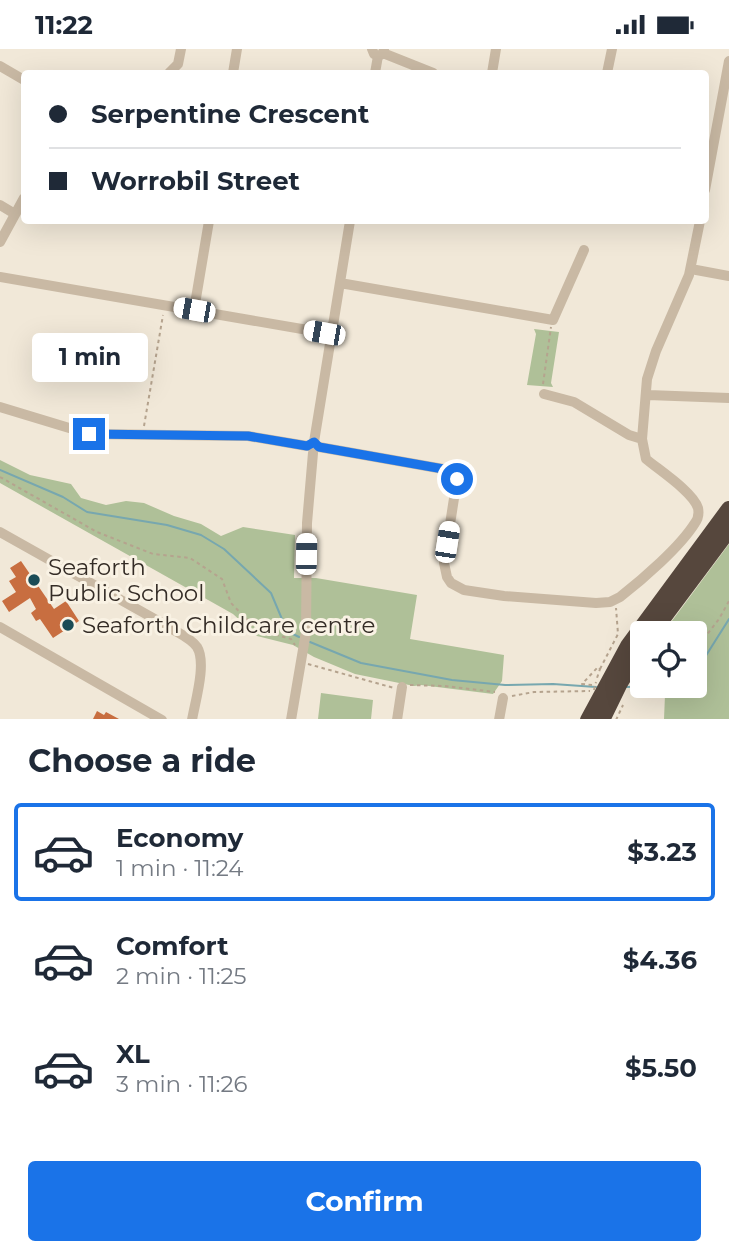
<!DOCTYPE html>
<html lang="en">
<head>
<meta charset="utf-8">
<style>
	:root { --surface:#fff; --page:#f2f2f3; --text:#1f2937; --muted:#747a83; --line:#e0e1e3; --accent:#1a73e8 }
	body { margin:0; font-family:Montserrat,sans-serif; background:var(--page); color:var(--text); height:100vh; display:flex; flex-direction:column; font-size:26px; white-space:nowrap }
	* { box-sizing:border-box; margin:0 }
	p { font-size:23px; color:var(--muted) }
	.icon { flex:none; width:38px; height:38px; fill:none; stroke:currentColor; stroke-width:2; stroke-linecap:round; stroke-linejoin:round }
	.map { position:relative; height:670px; overflow:hidden }
	.panel { display:flex; flex-direction:column; background:var(--surface); flex:1 }
	.panel>* { flex:none }
	.guide { position:absolute; left:21px; top:21px; width:688px; height:154px; border-radius:7px; box-shadow:0 7px 28px #0002; display:grid; align-content:center; height:154px; padding:0 28px; background:var(--surface) }
	.tools { position:absolute; left:630px; top:572px; display:grid; gap:14px }
	.tools a { display:grid; place-items:center; width:77px; height:77px; border-radius:7px; background:var(--surface); box-shadow:0 7px 28px #0002; font-size:35px }
	.end { position:absolute; width:32px; height:32px; margin:-16px; border:9px solid #1a73e8; background:#fff; box-shadow:0 0 0 4px #fff }
	.from { border-radius:50% }
	.bubble { position:absolute; height:49px; border-radius:7px; background:var(--surface); box-shadow:0 7px 28px #0002; font-size:23px; font-weight:700; line-height:49px; text-align:center }
	.car { position:absolute; width:21px; height:42px; margin:-21px -10px; border-radius:9px; box-shadow:0 0 5px 2px #0007; background:linear-gradient(#fff 24%,#345 0 40%,#fff 0 76%,#345 0 86%,#fff 0) }
	.guide b { display:flex; align-items:center; gap:24px; height:66px; font-size:26px }
	.guide b+b { border-top:2px solid var(--line) }
	.guide i { width:18px; height:18px; background:var(--text) }
	ul { padding:0; list-style:none }
	li { display:flex; align-items:center; gap:21px; height:98px; margin:0 14px 10px; padding:0 14px; border:4px solid transparent; border-radius:7px }
	li div { flex:1 }
	li b { display:block; font-size:26px }
	li em { font-style:normal; font-weight:700 }
	li.current { border-color:var(--accent) }
	li>.icon { width:63px; height:63px; stroke-width:1.5 }
	h2 { padding:0 28px; font-size:32px; line-height:84px }
	.cta { display:flex; gap:14px; margin-top:auto; padding:14px 28px }
	.cta a { flex:1; height:80px; border-radius:7px; background:var(--accent); color:#fff; font-size:28px; font-weight:700; line-height:80px; text-align:center }
	.status { display:flex; justify-content:space-between; align-items:center; height:49px; padding:0 35px; background:var(--surface); direction:ltr }
	.status svg { height:19px; fill:currentColor }
	.map>svg:first-child { display:block }
</style>
</head>
<body>
<div class="status"><b>11:22</b><svg viewBox="0 0 49 12"><path d="M0 12V9h3v3zM5 12V6h3v6zM10 12V3h3v9zM15 12V0h3v12zM26 1h20v11H26zM47 4h2v5h-2z"/></svg></div>
<div class="map">
<svg width="729" height="671" viewBox="0 0 729 671">
	<rect width="100%" height="100%" fill="#f1e8d8"/>
	<path fill="#afc098" d="M534,280L559,283L551,334L553,338L527,336L536,285Z
		M0,411L30,426L71,435L81,449L106,456L126,452L144,454L174,467L201,475L221,487L243,478L295,486L294,529H316L417,546L410,590L504,606L502,632L493,645L421,636L414,637L355,625L314,608L293,596L257,587L233,565L0,434Z
		M729,495V670H664L665,646L632,641L642,621V637H695V584H663Z
		M321,644L373,651L371,670H318Z"/>
	<g fill="none" stroke-linecap="round" stroke-linejoin="round">
		<path stroke="#77a7af" stroke-width="2" d="M0,421L63,448L87,463L167,476L201,486L224,500L271,544L287,582L299,588
			M310,593L361,614L452,631L505,636L553,635L596,638
			M695,624L729,570
			M626,638L659,637"/>
	</g>
	<path fill="#c86e40" d="M21,512L54,560L66,552L79,572L53,589L40,570L36,572L31,564L36,560L30,549L9,563L2,552L16,543L9,532L16,528L10,519Z
		M97,662L104,666L106,663L119,670H93Z"/>
	<g fill="none" stroke-linecap="round" stroke-linejoin="round">
		<path stroke="#b5a38e" stroke-width="2" stroke-dasharray="3.5 3.5" stroke-linecap="butt" d="M543,335L551,278
			M144,377L163,266
			M0,428L97,483L153,505L190,509L222,530L231,554L256,580L291,590L295,596
			M695,601L719,570L729,552
			M308,615L394,639
			M600,620L618,585L616,559
			M410,636L445,637L495,643
			M592,636L582,635L598,618L600,620L597,629
			M512,647L534,643L590,642
			M616,671L623,656"/>
		<path stroke="#c9b9a4" stroke-width="10" d="M372,0L374,5L379,7L383,4L384,0
			M383,4L433,24
			M0,17L24,31
			M169,24L178,15L181,0
			M233,24L237,0
			M375,24L378,7
			M492,24L496,0
			M607,24L612,0
			M705,141L729,12
			M0,156L15,165
			M0,193L24,149
			M691,220L729,227
			M0,228L331,285
			M340,234L553,271L584,201
			M194,261L209,172
			M544,345L574,353L629,386L642,390
			M648,346L729,349
			M0,358L89,385L248,387L307,397
			M314,393L350,172
			M319,398L449,421L457,430L444,514L447,528L451,534L464,541L504,547L596,554L610,553L620,548C643,530 680,498 695,474C698,470 699,464 698,459C693,443 659,421 646,410L642,390L647,330L656,302L689,226L700,172
			M0,483L169,578C178,584 191,589 197,598C207,614 195,653 192,671
			M0,578L162,671
			M291,671L306,583L307,474L313,404
			M397,671L402,638
			M499,671L503,649"/>
		<path stroke="#56473d" stroke-width="16" d="M652,584L729,481
			M588,671L628,597L729,460
			M602,671L620,634L642,598"/>
		<path stroke="#b5a38e" stroke-width="2" stroke-dasharray="3.5 3.5" stroke-linecap="butt" d="M594,641L596,633"/>
	</g>
	<g fill="none" stroke-linecap="round" stroke-linejoin="round">
		<path stroke="#1a73e8" stroke-width="9" d="M89,385L248,387L307,397L314,393L319,398L449,421L457,430"/>
	</g>
	<g fill="#1b4c56" stroke="#f9f2e4" stroke-width="2.5">
		<circle cx="34" cy="531" r="7"/>
		<circle cx="68" cy="576" r="7"/>
	</g>
	<g text-anchor="middle" stroke-width="6" stroke-linejoin="round" paint-order="stroke">
		<g font-size="23" fill="#342c26" stroke="#f9f2e4" text-anchor="start">
			<text x="48" y="526">Seaforth<tspan x="48" dy="26">Public School</tspan></text>
			<text x="82" y="584">Seaforth Childcare centre</text>
		</g>
	</g>
</svg>
<div class="tools">
<a><svg class="icon" aria-label="locate" viewBox="0 0 24 24"><circle cx="12" cy="12" r="6"/><path d="M12 2v4M12 18v4M2 12h4M18 12h4"/></svg></a>
</div>
<i class="end from" style="left:457px;top:430px"></i>
<i class="end" style="left:89px;top:385px"></i>
<div class="bubble" style="left:32px;top:284px;width:116px">1 min</div>
<i class="car" style="left:194px;top:261px;rotate:280deg"></i>
<i class="car" style="left:324px;top:284px;rotate:280deg"></i>
<i class="car" style="left:447px;top:493px;rotate:9deg"></i>
<i class="car" style="left:306px;top:505px;rotate:1deg"></i>
<div class="guide">
<b><i class="from"></i>Serpentine Crescent</b>
<b><i></i>Worrobil Street</b>
</div>
</div>
<section class="panel">
<h2>Choose a ride</h2>
<ul>
<li class="current"><svg class="icon" aria-label="car" viewBox="0 0 24 24"><path d="M5 17H2v-5l4-1 3-4h7l3 4 3 1v5h-3M9 17h6M6 11h13"/><circle cx="7" cy="17" r="2"/><circle cx="17" cy="17" r="2"/></svg><div><b>Economy</b><p>1 min · 11:24</p></div><em>$3.23</em></li>
<li><svg class="icon" aria-label="car" viewBox="0 0 24 24"><path d="M5 17H2v-5l4-1 3-4h7l3 4 3 1v5h-3M9 17h6M6 11h13"/><circle cx="7" cy="17" r="2"/><circle cx="17" cy="17" r="2"/></svg><div><b>Comfort</b><p>2 min · 11:25</p></div><em>$4.36</em></li>
<li><svg class="icon" aria-label="car" viewBox="0 0 24 24"><path d="M5 17H2v-5l4-1 3-4h7l3 4 3 1v5h-3M9 17h6M6 11h13"/><circle cx="7" cy="17" r="2"/><circle cx="17" cy="17" r="2"/></svg><div><b>XL</b><p>3 min · 11:26</p></div><em>$5.50</em></li>
</ul>
<div class="cta"><a>Confirm</a></div>
</section>
</body>
</html>
